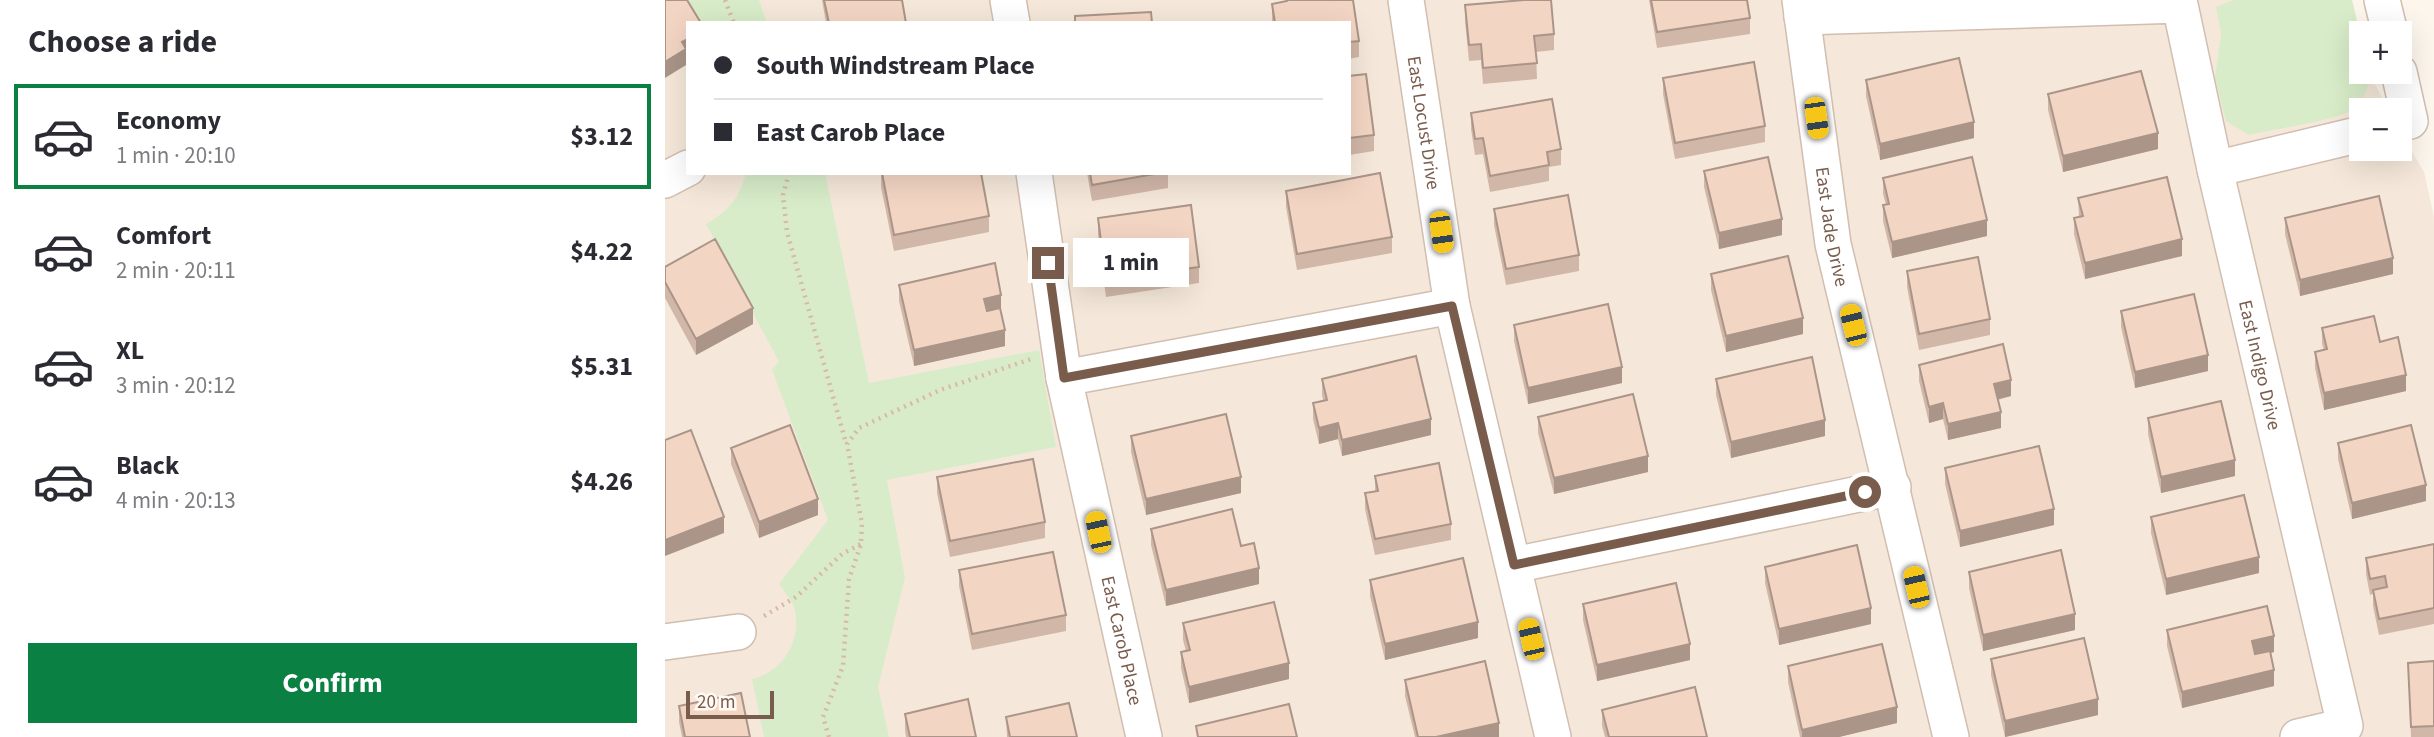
<!DOCTYPE html>
<html lang="en">
<head>
<meta charset="utf-8">
<style>
	:root { --surface:#fff; --page:#f7f7f7; --text:#2b2b33; --muted:#7c7c81; --line:#e1e1e2; --accent:#0b8043 }
	body { margin:0; font-family:"Source Sans 3",sans-serif; background:var(--page); color:var(--text); height:100vh; display:flex; flex-direction:column; font-size:26px; white-space:nowrap }
	* { box-sizing:border-box; margin:0 }
	p { font-size:23px; color:var(--muted) }
	.icon { flex:none; width:38px; height:38px; fill:none; stroke:currentColor; stroke-width:2; stroke-linecap:round; stroke-linejoin:round }
	.map { position:relative; flex:1; overflow:hidden }
	.panel { display:flex; flex-direction:column; background:var(--surface); width:665px }
	.panel>* { flex:none }
	.guide { position:absolute; left:21px; top:21px; width:665px; height:154px; border-radius:0px; box-shadow:0 7px 28px #0002; display:grid; align-content:center; height:154px; padding:0 28px; background:var(--surface) }
	.buttons { position:absolute; left:1684px; top:21px; display:grid; gap:14px }
	.buttons a { display:grid; place-items:center; width:63px; height:63px; border-radius:0px; background:var(--surface); box-shadow:0 7px 28px #0002; font-size:35px }
	.scale { position:absolute; left:21px; bottom:18px; width:88px; box-sizing:border-box; padding-left:7px; border:4px solid #7a5c4d; border-top:0; font-size:19px; line-height:24px; white-space:nowrap; color:#7a5c4d; -webkit-text-stroke:5px #fffaf3; paint-order:stroke }
	.end { position:absolute; width:32px; height:32px; margin:-16px; border:9px solid #7a5c4d; background:#fff; box-shadow:0 0 0 4px #fff }
	.from { border-radius:50% }
	.bubble { position:absolute; height:49px; border-radius:0px; background:var(--surface); box-shadow:0 7px 28px #0002; font-size:23px; font-weight:700; line-height:49px; text-align:center }
	.car { position:absolute; width:21px; height:42px; margin:-21px -10px; border-radius:9px; box-shadow:0 0 5px 2px #0007; background:linear-gradient(#f5c518 24%,#345 0 40%,#f5c518 0 76%,#345 0 86%,#f5c518 0) }
	.guide b { display:flex; align-items:center; gap:24px; height:66px; font-size:26px }
	.guide b+b { border-top:2px solid var(--line) }
	.guide i { width:18px; height:18px; background:var(--text) }
	ul { padding:0; list-style:none }
	li { display:flex; align-items:center; gap:21px; height:105px; margin:0 14px 10px; padding:0 14px; border:4px solid transparent; border-radius:0px }
	li div { flex:1 }
	li b { display:block; font-size:26px }
	li em { font-style:normal; font-weight:700 }
	li.on { border-color:var(--accent) }
	li>.icon { width:63px; height:63px; stroke-width:1.5 }
	h2 { padding:0 28px; font-size:32px; line-height:84px }
	.action { display:flex; gap:14px; margin-top:auto; padding:14px 28px }
	.action a { flex:1; height:80px; border-radius:0px; background:var(--accent); color:#fff; font-size:28px; font-weight:700; line-height:80px; text-align:center }
	main { display:flex; flex:1; min-height:0 }
	.map>svg:first-child { display:block }
</style>
</head>
<body>
<main>
<section class="panel">
<h2>Choose a ride</h2>
<ul>
<li class="on"><svg class="icon" aria-label="car" viewBox="0 0 24 24"><path d="M5 17H2v-5l4-1 3-4h7l3 4 3 1v5h-3M9 17h6M6 11h13"/><circle cx="7" cy="17" r="2"/><circle cx="17" cy="17" r="2"/></svg><div><b>Economy</b><p>1 min · 20:10</p></div><em>$3.12</em></li>
<li><svg class="icon" aria-label="car" viewBox="0 0 24 24"><path d="M5 17H2v-5l4-1 3-4h7l3 4 3 1v5h-3M9 17h6M6 11h13"/><circle cx="7" cy="17" r="2"/><circle cx="17" cy="17" r="2"/></svg><div><b>Comfort</b><p>2 min · 20:11</p></div><em>$4.22</em></li>
<li><svg class="icon" aria-label="car" viewBox="0 0 24 24"><path d="M5 17H2v-5l4-1 3-4h7l3 4 3 1v5h-3M9 17h6M6 11h13"/><circle cx="7" cy="17" r="2"/><circle cx="17" cy="17" r="2"/></svg><div><b>XL</b><p>3 min · 20:12</p></div><em>$5.31</em></li>
<li><svg class="icon" aria-label="car" viewBox="0 0 24 24"><path d="M5 17H2v-5l4-1 3-4h7l3 4 3 1v5h-3M9 17h6M6 11h13"/><circle cx="7" cy="17" r="2"/><circle cx="17" cy="17" r="2"/></svg><div><b>Black</b><p>4 min · 20:13</p></div><em>$4.26</em></li>
</ul>
<div class="action"><a>Confirm</a></div>
</section>
<div class="map">
<svg width="1769" height="737" viewBox="0 0 1769 737">
	<rect width="100%" height="100%" fill="#fdf6ec"/>
	<path fill="#f5e8da" fill-rule="evenodd" d="M0,0H1687L1696,38V72H1703L1724,110H1696V149H1734V129L1759,172L1769,217V737H0ZM23,23H684V173H23Z"/>
	<path fill="#d8ecc9" d="M23,0H94L102,23H37Z
		M1568,0H1687L1696,38V72H1703C1706,86 1698,102 1687,110C1670,121 1607,129 1584,135L1561,121L1550,78L1556,34L1551,7Z
		M81,173H160L204,383L374,350L391,447L222,480L240,578L213,687L224,737H99L87,679C118,672 138,640 129,607C127,600 119,591 114,584L163,520L107,370L114,362L41,224C64,211 74,198 81,173Z"/>
	<g fill="none" stroke-linecap="round" stroke-linejoin="round">
		<g stroke="#d1beb0" stroke-width="38">
			<g id="minor">
				<path d="M343,0L347,23"/>
				<path id="s1" d="M741,0L787,306L888,737"/>
				<path id="s2" d="M1135,0L1168,244L1286,737"/>
				<path d="M1717,0L1725,33"/>
				<path id="s3" d="M1137,17L1515,5L1550,169L1680,726L1633,737"/>
				<path d="M1734,72L1745,121L1734,124"/>
				<path d="M1550,169L1696,134"/>
				<path id="s4" d="M369,173L399,378L479,737"/>
				<path d="M0,180L23,168"/>
				<path d="M399,378L787,306"/>
				<path d="M849,565L1228,487"/>
				<path d="M0,642L73,632"/>
			</g>
		</g>
		<path stroke="#d9b8a5" stroke-width="4.5" stroke-dasharray="2 5" stroke-linecap="butt" d="M60,0L69,23
			M124,173L118,195L122,232L181,443
			M99,616L131,597L177,554L196,544
			M164,737L158,717L178,666L184,579L196,544L197,524L182,444L194,428L275,390L366,359"/>
		<use href="#minor" stroke="#fff" stroke-width="35"/>
	</g>
	<path fill="#d1b7a8" d="M157,0H237L241,23H161Z
		M620,0H688L694,41V57L684,59V23H607V4L620,1Z
		M984,0H1082L1085,18V34L992,48Z
		M800,5L889,34V50L871,52L872,79L818,84L816,60L804,61L800,21Z
		M684,76L709,135V151L684,155Z
		M998,78L1100,126V142L1010,159L998,94Z
		M1201,80L1309,138L1215,160L1201,96Z
		M1383,94L1493,149L1398,172L1383,110Z
		M806,113L896,149V165L884,167V181L825,192L818,154L810,155L806,129Z
		M1039,171L1117,235L1054,249L1039,187Z
		M216,173L324,216V232L229,251L216,187Z
		M422,173H503V188L427,201Z
		M1218,178L1322,236L1227,258L1218,221V205H1221L1218,194Z
		M621,191L727,237V253L632,270L621,207Z
		M1413,198L1517,256L1420,279L1409,234V218L1414,217Z
		M829,209L914,255V271L841,285L829,225Z
		M433,218L534,267V283L441,297L433,234Z
		M1620,218L1728,274L1635,296L1620,234Z
		M0,267L88,324L31,355L0,298Z
		M1242,271L1325,319V335L1254,350L1242,287Z
		M1046,274L1138,334L1061,352L1046,290Z
		M234,285L336,311L340,346L249,366L234,301Z
		M1456,311L1543,371L1470,388L1456,327Z
		M849,325L957,383L863,404L849,341Z
		M1657,328L1715,342L1741,391L1659,410L1650,368V352L1659,350L1657,344Z
		M1254,365L1346,396L1333,400L1336,428L1283,440L1278,419L1264,423L1254,381Z
		M657,379L766,435L677,456L673,439L654,444L648,419V403L658,400L657,395Z
		M1051,379L1160,436L1066,458L1051,395Z
		M873,417L983,472L889,494L873,433Z
		M1483,418L1570,476L1496,493L1483,434Z
		M466,436L576,493L481,515L466,452Z
		M1673,443L1761,501L1687,519L1673,459Z
		M66,448L153,515L94,538L66,464Z
		M1280,468L1389,525L1295,547L1280,484Z
		M710,476L786,524V540L710,555L700,509V493L710,491Z
		M272,477L380,522V538L285,557L272,493Z
		M1486,517L1594,573L1501,595L1486,533Z
		M486,529L576,546L594,584L501,606L486,545Z
		M1769,544V624L1714,635L1708,606V594L1705,595L1701,574V558Z
		M1100,567L1206,624L1114,645L1100,583Z
		M294,570L401,615V631L307,650L294,586Z
		M1304,572L1410,630L1318,651L1304,588Z
		M705,580L813,638L720,660L705,596Z
		M918,604L1025,660L932,681L918,620Z
		M518,623L624,679L524,703L516,668V652L521,651L518,640Z
		M1502,630L1609,652L1605,653L1609,686L1517,708L1502,646Z
		M1326,659L1433,715L1340,737L1326,675Z
		M1769,661V737H1746L1743,663Z
		M1123,666L1232,723L1174,737H1135L1123,682Z
		M740,680L834,737H750L740,696Z
		M14,706L85,737H17L14,722Z
		M937,710L1042,737H940L937,726Z
		M240,714L311,737H241L240,730Z
		M341,717L412,737H342Z"/>
	<path fill="#aa9588" d="M23,39V55L21,56V65L0,78V62L17,42Z
		M1309,122V138L1215,160V144Z
		M1493,133V149L1398,172V156Z
		M1117,219V235L1054,249V233Z
		M1322,220V236L1227,258V242Z
		M1517,239V256L1420,279V263Z
		M1728,258V274L1635,296V280Z
		M336,295V311L319,315V299Z
		M88,308V324L31,355V339Z
		M1138,318V334L1061,352V336Z
		M340,330V346L249,366V350Z
		M1543,355V371L1470,388V372Z
		M957,367V383L863,404V388Z
		M1741,375V391L1659,410V393Z
		M1346,380V396L1329,400V384Z
		M1278,403V419L1264,423V407Z
		M1336,412V428L1283,440V424Z
		M766,419V435L677,456V440Z
		M1160,420V436L1066,458V442Z
		M673,423V439L654,444V428Z
		M983,456V472L889,494V478Z
		M1570,460V476L1496,493V477Z
		M576,477V493L481,515V499Z
		M1761,485V501L1687,519V503Z
		M153,499V515L94,538V522Z
		M1389,509V525L1295,547V531Z
		M59,517V533L0,556V540Z
		M1594,557V573L1501,595V579Z
		M594,568V584L501,606V590Z
		M1206,608V624L1114,645V629Z
		M1410,614V630L1318,651V635Z
		M813,622V638L720,660V644Z
		M1609,636V652L1587,658V641Z
		M1025,644V660L932,681V665Z
		M624,663V679L524,703V687Z
		M1609,670V686L1517,708V692Z
		M1433,699V715L1340,737V721Z
		M1232,707V723L1174,737H1137V730Z
		M834,723V737H771Z"/>
	<path fill="#f3d5c3" stroke="#aa9588" stroke-width="2" d="M0,0H22L36,23H23V39L17,42L21,49L0,62Z
		M159,0H237L241,23H164Z
		M622,0H688L694,41L684,42V23H610L607,4L622,1Z
		M859,0H886L889,34L869,36L872,63L818,68L816,44L804,45L800,5Z
		M986,0H1082L1085,18L992,32Z
		M486,12L487,23H410V16Z
		M1294,58L1309,122L1215,144L1201,80Z
		M1089,62L1100,126L1010,143L998,78Z
		M1476,71L1493,133L1398,156L1383,94Z
		M701,74L709,135L684,138V76Z
		M887,99L896,149L882,152L884,165L825,176L818,138L810,139L806,113Z
		M1103,157L1117,219L1054,233L1039,171Z
		M1307,157L1322,220L1227,242L1218,205L1224,204L1218,178Z
		M217,173H316L324,216L229,235Z
		M425,173H495L427,185Z
		M715,173L727,237L632,254L621,191Z
		M1502,177L1517,239L1420,263L1409,218L1418,216L1413,198Z
		M903,195L914,255L841,269L829,209Z
		M1714,196L1728,258L1635,280L1620,218Z
		M526,205L534,267L441,280L433,218Z
		M50,239L88,308L31,339L0,282V267Z
		M1123,256L1138,318L1061,336L1046,274Z
		M1313,257L1325,319L1254,334L1242,271Z
		M330,263L336,295L319,299L322,311L335,308L340,330L249,350L234,285Z
		M1529,294L1543,355L1470,372L1456,311Z
		M943,304L957,367L863,388L849,325Z
		M1709,316L1715,342L1733,337L1741,375L1659,393L1650,352L1662,349L1657,328Z
		M1338,344L1346,380L1329,384L1336,412L1283,424L1278,403L1264,407L1254,365Z
		M751,356L766,419L677,440L673,423L654,428L648,403L662,400L657,379Z
		M1147,357L1160,420L1066,442L1051,379Z
		M968,394L983,456L889,478L873,417Z
		M1556,401L1570,460L1496,477L1483,418Z
		M561,414L576,477L481,499L466,436Z
		M125,425L153,499L94,522L66,448Z
		M1746,425L1761,485L1687,503L1673,443Z
		M26,430L59,517L0,540V440Z
		M1374,446L1389,509L1295,531L1280,468Z
		M368,459L380,522L285,541L272,477Z
		M774,463L786,524L710,539L700,493L713,491L710,476Z
		M1579,495L1594,557L1501,579L1486,517Z
		M567,509L576,546L589,543L594,568L501,590L486,529Z
		M1769,544V608L1714,619L1708,590L1722,587L1720,576L1705,579L1701,558Z
		M1192,545L1206,608L1114,629L1100,567Z
		M1396,550L1410,614L1318,635L1304,572Z
		M388,552L401,615L307,634L294,570Z
		M798,558L813,622L720,644L705,580Z
		M1011,583L1025,644L932,665L918,604Z
		M609,602L624,663L524,687L516,652L525,650L518,623Z
		M1602,606L1609,636L1587,641L1590,654L1605,651L1609,670L1517,692L1502,630Z
		M1419,638L1433,699L1340,721L1326,659Z
		M1217,644L1232,707L1137,730L1123,666Z
		M820,661L834,723L771,737H753L740,680Z
		M1769,661V726L1746,727L1743,663Z
		M1030,687L1042,737H944L937,710Z
		M76,693L85,737H20L14,706Z
		M303,699L311,737H245L240,714Z
		M404,703L412,737H345L341,717Z
		M624,704L632,737H533L531,726Z"/>
	<g fill="none" stroke-linecap="round" stroke-linejoin="round">
		<path stroke="#7a5c4d" stroke-width="9" d="M383,263L399,378L787,306L849,565L1200,492"/>
	</g>
	<g text-anchor="middle" stroke-width="5" stroke-linejoin="round" paint-order="stroke">
		<g font-size="19" fill="#7a5c4d" stroke="#fffaf3">
			<text dy="7" stroke="none"><textPath href="#s1" startOffset="124">East Locust Drive</textPath></text>
			<text dy="7" stroke="none"><textPath href="#s2" startOffset="229">East Jade Drive</textPath></text>
			<text dy="7" stroke="none"><textPath href="#s3" startOffset="747">East Indigo Drive</textPath></text>
			<text dy="7" stroke="none"><textPath href="#s4" startOffset="476">East Carob Place</textPath></text>
		</g>
	</g>
</svg>
<div class="buttons">
<a>+</a>
<a>−</a>
</div>
<div class="scale">20 m</div>
<i class="end from" style="left:1200px;top:492px"></i>
<i class="end" style="left:383px;top:263px"></i>
<div class="bubble" style="left:408px;top:238px;width:116px">1 min</div>
<i class="car" style="left:1151px;top:118px;rotate:172deg"></i>
<i class="car" style="left:776px;top:232px;rotate:172deg"></i>
<i class="car" style="left:1188px;top:325px;rotate:346deg"></i>
<i class="car" style="left:433px;top:532px;rotate:348deg"></i>
<i class="car" style="left:1251px;top:587px;rotate:347deg"></i>
<i class="car" style="left:866px;top:639px;rotate:347deg"></i>
<div class="guide">
<b><i class="from"></i>South Windstream Place</b>
<b><i></i>East Carob Place</b>
</div>
</div>
</main>
</body>
</html>
